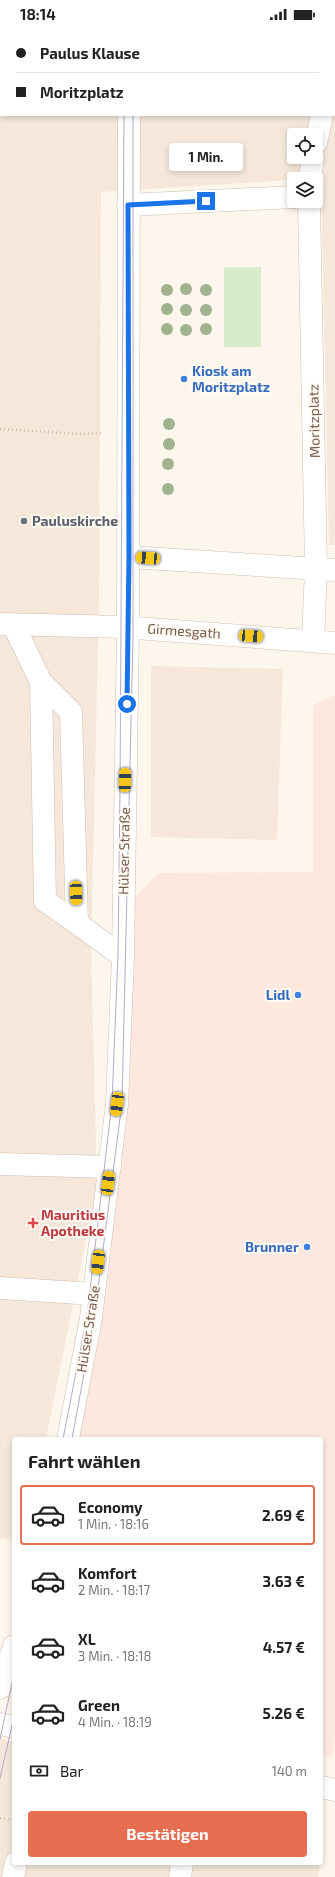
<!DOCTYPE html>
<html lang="de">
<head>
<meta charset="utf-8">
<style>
	:root { --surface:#fff; --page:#f2f2f2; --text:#222; --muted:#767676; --line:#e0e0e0; --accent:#e76f51 }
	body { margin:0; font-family:"Exo 2",sans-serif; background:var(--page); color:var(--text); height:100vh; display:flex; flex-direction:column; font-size:15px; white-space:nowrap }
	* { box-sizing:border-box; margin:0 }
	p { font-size:13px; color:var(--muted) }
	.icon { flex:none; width:22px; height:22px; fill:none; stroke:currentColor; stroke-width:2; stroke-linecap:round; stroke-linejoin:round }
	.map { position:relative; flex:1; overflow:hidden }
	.details { position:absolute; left:12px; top:1409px; width:311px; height:428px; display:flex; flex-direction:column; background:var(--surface); border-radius:4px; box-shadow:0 2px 6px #0003 }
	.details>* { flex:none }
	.banner { position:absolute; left:0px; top:0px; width:335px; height:88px; box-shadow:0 2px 6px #0003; display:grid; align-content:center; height:88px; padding:0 16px; background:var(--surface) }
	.tools { position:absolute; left:287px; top:100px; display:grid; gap:8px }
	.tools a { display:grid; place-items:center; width:36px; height:36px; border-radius:4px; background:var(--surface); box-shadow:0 2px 6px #0003; font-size:20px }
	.end { position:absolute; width:18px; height:18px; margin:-9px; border:5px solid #1a73e8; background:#fff; box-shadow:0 0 0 2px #fff }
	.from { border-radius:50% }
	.bubble { position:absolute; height:28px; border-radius:4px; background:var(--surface); box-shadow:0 2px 6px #0003; font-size:13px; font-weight:700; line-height:28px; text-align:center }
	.car { position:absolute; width:12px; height:24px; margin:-12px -6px; border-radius:5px; box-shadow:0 0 3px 1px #0007; background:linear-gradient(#f5c518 24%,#345 0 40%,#f5c518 0 76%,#345 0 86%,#f5c518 0) }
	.banner b { display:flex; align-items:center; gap:14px; height:38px; font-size:15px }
	.banner b+b { border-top:1px solid var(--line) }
	.banner i { width:10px; height:10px; background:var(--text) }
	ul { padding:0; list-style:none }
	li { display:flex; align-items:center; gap:12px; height:60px; margin:0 8px 6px; padding:0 8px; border:2px solid transparent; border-radius:4px }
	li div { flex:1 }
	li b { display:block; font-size:15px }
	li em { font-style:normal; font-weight:700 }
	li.current { border-color:var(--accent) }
	li>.icon { width:36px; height:36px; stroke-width:1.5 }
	h2 { padding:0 16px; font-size:18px; line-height:48px }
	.pay { display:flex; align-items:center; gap:10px; height:44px; padding:0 16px; font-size:15px }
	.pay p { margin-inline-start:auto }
	.primary-button { display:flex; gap:8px; margin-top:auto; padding:8px 16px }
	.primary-button a { flex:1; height:46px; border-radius:4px; background:var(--accent); color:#fff; font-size:16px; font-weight:700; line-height:46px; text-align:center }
	.status { display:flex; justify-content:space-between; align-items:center; height:28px; padding:0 20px; background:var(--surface); direction:ltr }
	.status svg { height:11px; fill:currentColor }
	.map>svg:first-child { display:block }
</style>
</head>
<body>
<div class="status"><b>18:14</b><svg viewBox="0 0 49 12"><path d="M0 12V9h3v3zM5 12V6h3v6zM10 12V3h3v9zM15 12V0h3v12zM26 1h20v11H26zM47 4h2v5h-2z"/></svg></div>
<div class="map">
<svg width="335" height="1849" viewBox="0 0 335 1849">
	<rect width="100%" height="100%" fill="#fdf6ec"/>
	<path fill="#f5e8da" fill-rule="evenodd" d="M0,0H335V517H329L321,150L101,164L99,571L91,923L97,1157L46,1411H14V1513L0,1510ZM1,1H334V87H1ZM294,107H316V129H294Z
		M151,638L283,641L277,812L151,809Z
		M0,1709L14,1716V1835H320L318,1849H0Z"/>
	<path fill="#fde8e0" d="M335,667V1713L332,1730L321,1727V1411H67L90,1281L123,883L158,845L313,844V677Z"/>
	<path fill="#d8ecc9" d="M224,239H261V319H224Z"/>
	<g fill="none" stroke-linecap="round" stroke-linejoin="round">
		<g stroke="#d1beb0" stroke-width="23">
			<path id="minor" d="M129,1V0
				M334,33L335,29
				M316,115L322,87
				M310,151L313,129
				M309,173L316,541L313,613
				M128,177L294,169
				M129,529L335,542
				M1,596L122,599L335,615
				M13,596L41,654L45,873L77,895L71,684L41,654
				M77,895L123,929
				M0,1136L110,1139
				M0,1260L94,1266
				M68,1411L91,1290L117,1076L123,929L128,599L129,87
				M0,1660L14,1618
				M0,1696L14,1699
				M321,1759L335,1762
				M13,1849L16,1835
				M180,1849L182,1835"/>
		</g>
		<path stroke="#d9b8a5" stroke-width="2.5" stroke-dasharray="1 3" stroke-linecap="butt" d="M0,401L81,406L103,405
			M0,1790L14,1792"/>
		<use href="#minor" stroke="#fff" stroke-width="22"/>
		<path stroke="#b9a8c9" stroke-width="1" d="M125,0V1
			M133,0V1
			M63,1411L87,1288L112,1074L118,926L120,762L124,87
			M72,1411L94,1291L122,1075L133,608V87
			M0,1711L14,1646
			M0,1750L14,1689"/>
	</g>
	<g fill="#a0b28e">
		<circle cx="186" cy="261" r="6"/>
		<circle cx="167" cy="262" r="6"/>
		<circle cx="206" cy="262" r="6"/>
		<circle cx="167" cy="281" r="6"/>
		<circle cx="186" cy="282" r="6"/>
		<circle cx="206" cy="282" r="6"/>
		<circle cx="167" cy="301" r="6"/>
		<circle cx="206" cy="301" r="6"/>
		<circle cx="186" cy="302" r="6"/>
		<circle cx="169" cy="396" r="6"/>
		<circle cx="169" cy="416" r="6"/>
		<circle cx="168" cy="436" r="6"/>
		<circle cx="168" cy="461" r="6"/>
	</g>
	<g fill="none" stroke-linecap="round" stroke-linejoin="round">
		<path stroke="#1a73e8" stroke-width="5" d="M127,676L129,528L128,177L206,173"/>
	</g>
	<g fill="#3f7fe0" stroke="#fffaf3" stroke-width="1.5">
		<circle cx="184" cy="351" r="4"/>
		<circle cx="298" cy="967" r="4"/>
		<circle cx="307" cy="1219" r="4"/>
	</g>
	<circle fill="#6b7280" stroke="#fffaf3" stroke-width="1.5" cx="24" cy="493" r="4"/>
	<path fill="#e0444e" stroke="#fffaf3" stroke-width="1.5" d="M31 1189h4v4h4v4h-4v4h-4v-4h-4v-4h4z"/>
	<g text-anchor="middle" stroke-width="4" stroke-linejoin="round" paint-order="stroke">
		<g font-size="14" font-weight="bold" fill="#366cbe" stroke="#fffaf3" text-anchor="end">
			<text x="192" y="348" text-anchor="start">Kiosk am<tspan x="192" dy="16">Moritzplatz</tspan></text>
			<text x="290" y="972">Lidl</text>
			<text x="299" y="1224">Brunner</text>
		</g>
		<g font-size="14" fill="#7a5c4d" stroke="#fffaf3">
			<text transform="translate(314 393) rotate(-91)" y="5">Moritzplatz</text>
			<text transform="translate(184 603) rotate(4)" y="5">Girmesgath</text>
			<text transform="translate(124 823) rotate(-89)" y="5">Hülser Straße</text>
			<text transform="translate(88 1301) rotate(-81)" y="5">Hülser Straße</text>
		</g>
		<g font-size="14" font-weight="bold" fill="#5b616d" stroke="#fffaf3" text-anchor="start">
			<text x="32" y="498">Pauluskirche</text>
		</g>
		<g font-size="14" font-weight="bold" fill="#be3a42" stroke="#fffaf3" text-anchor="start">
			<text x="41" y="1192">Mauritius<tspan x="41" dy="16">Apotheke</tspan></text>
		</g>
	</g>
</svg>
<div class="tools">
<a><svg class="icon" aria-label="locate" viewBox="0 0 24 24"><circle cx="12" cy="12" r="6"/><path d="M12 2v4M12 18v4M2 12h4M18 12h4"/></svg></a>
<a><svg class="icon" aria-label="layers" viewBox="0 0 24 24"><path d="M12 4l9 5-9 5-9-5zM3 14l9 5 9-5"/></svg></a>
</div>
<i class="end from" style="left:127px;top:676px"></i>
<i class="end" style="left:206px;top:173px"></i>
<div class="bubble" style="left:169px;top:115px;width:74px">1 Min.</div>
<i class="car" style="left:148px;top:530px;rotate:274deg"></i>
<i class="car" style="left:251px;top:608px;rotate:94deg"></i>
<i class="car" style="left:125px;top:752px;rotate:1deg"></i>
<i class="car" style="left:76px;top:865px;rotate:178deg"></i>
<i class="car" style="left:117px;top:1076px;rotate:187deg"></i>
<i class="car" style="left:108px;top:1155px;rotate:7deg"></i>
<i class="car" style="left:98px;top:1234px;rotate:187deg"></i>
<div class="banner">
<b><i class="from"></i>Paulus Klause</b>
<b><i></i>Moritzplatz</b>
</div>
<section class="details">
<h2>Fahrt wählen</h2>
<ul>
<li class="current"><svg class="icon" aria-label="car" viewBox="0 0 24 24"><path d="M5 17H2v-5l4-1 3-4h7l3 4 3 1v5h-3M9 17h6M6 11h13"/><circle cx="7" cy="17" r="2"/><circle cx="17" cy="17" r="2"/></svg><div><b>Economy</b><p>1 Min. · 18:16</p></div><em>2.69 €</em></li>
<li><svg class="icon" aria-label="car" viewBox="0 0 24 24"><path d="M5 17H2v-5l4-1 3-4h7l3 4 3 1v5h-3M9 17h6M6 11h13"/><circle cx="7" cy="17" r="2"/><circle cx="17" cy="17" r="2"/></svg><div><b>Komfort</b><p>2 Min. · 18:17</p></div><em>3.63 €</em></li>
<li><svg class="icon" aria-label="car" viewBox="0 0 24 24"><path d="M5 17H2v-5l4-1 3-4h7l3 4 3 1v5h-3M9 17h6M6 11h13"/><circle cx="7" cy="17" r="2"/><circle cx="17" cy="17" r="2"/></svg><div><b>XL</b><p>3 Min. · 18:18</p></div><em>4.57 €</em></li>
<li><svg class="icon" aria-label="car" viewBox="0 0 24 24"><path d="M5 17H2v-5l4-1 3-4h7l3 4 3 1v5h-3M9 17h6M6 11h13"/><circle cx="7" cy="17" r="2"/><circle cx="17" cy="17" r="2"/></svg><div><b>Green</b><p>4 Min. · 18:19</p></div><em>5.26 €</em></li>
</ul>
<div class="pay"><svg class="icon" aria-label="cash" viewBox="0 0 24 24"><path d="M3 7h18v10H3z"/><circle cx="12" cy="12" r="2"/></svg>Bar<p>140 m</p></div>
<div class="primary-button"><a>Bestätigen</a></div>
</section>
</div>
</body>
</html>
